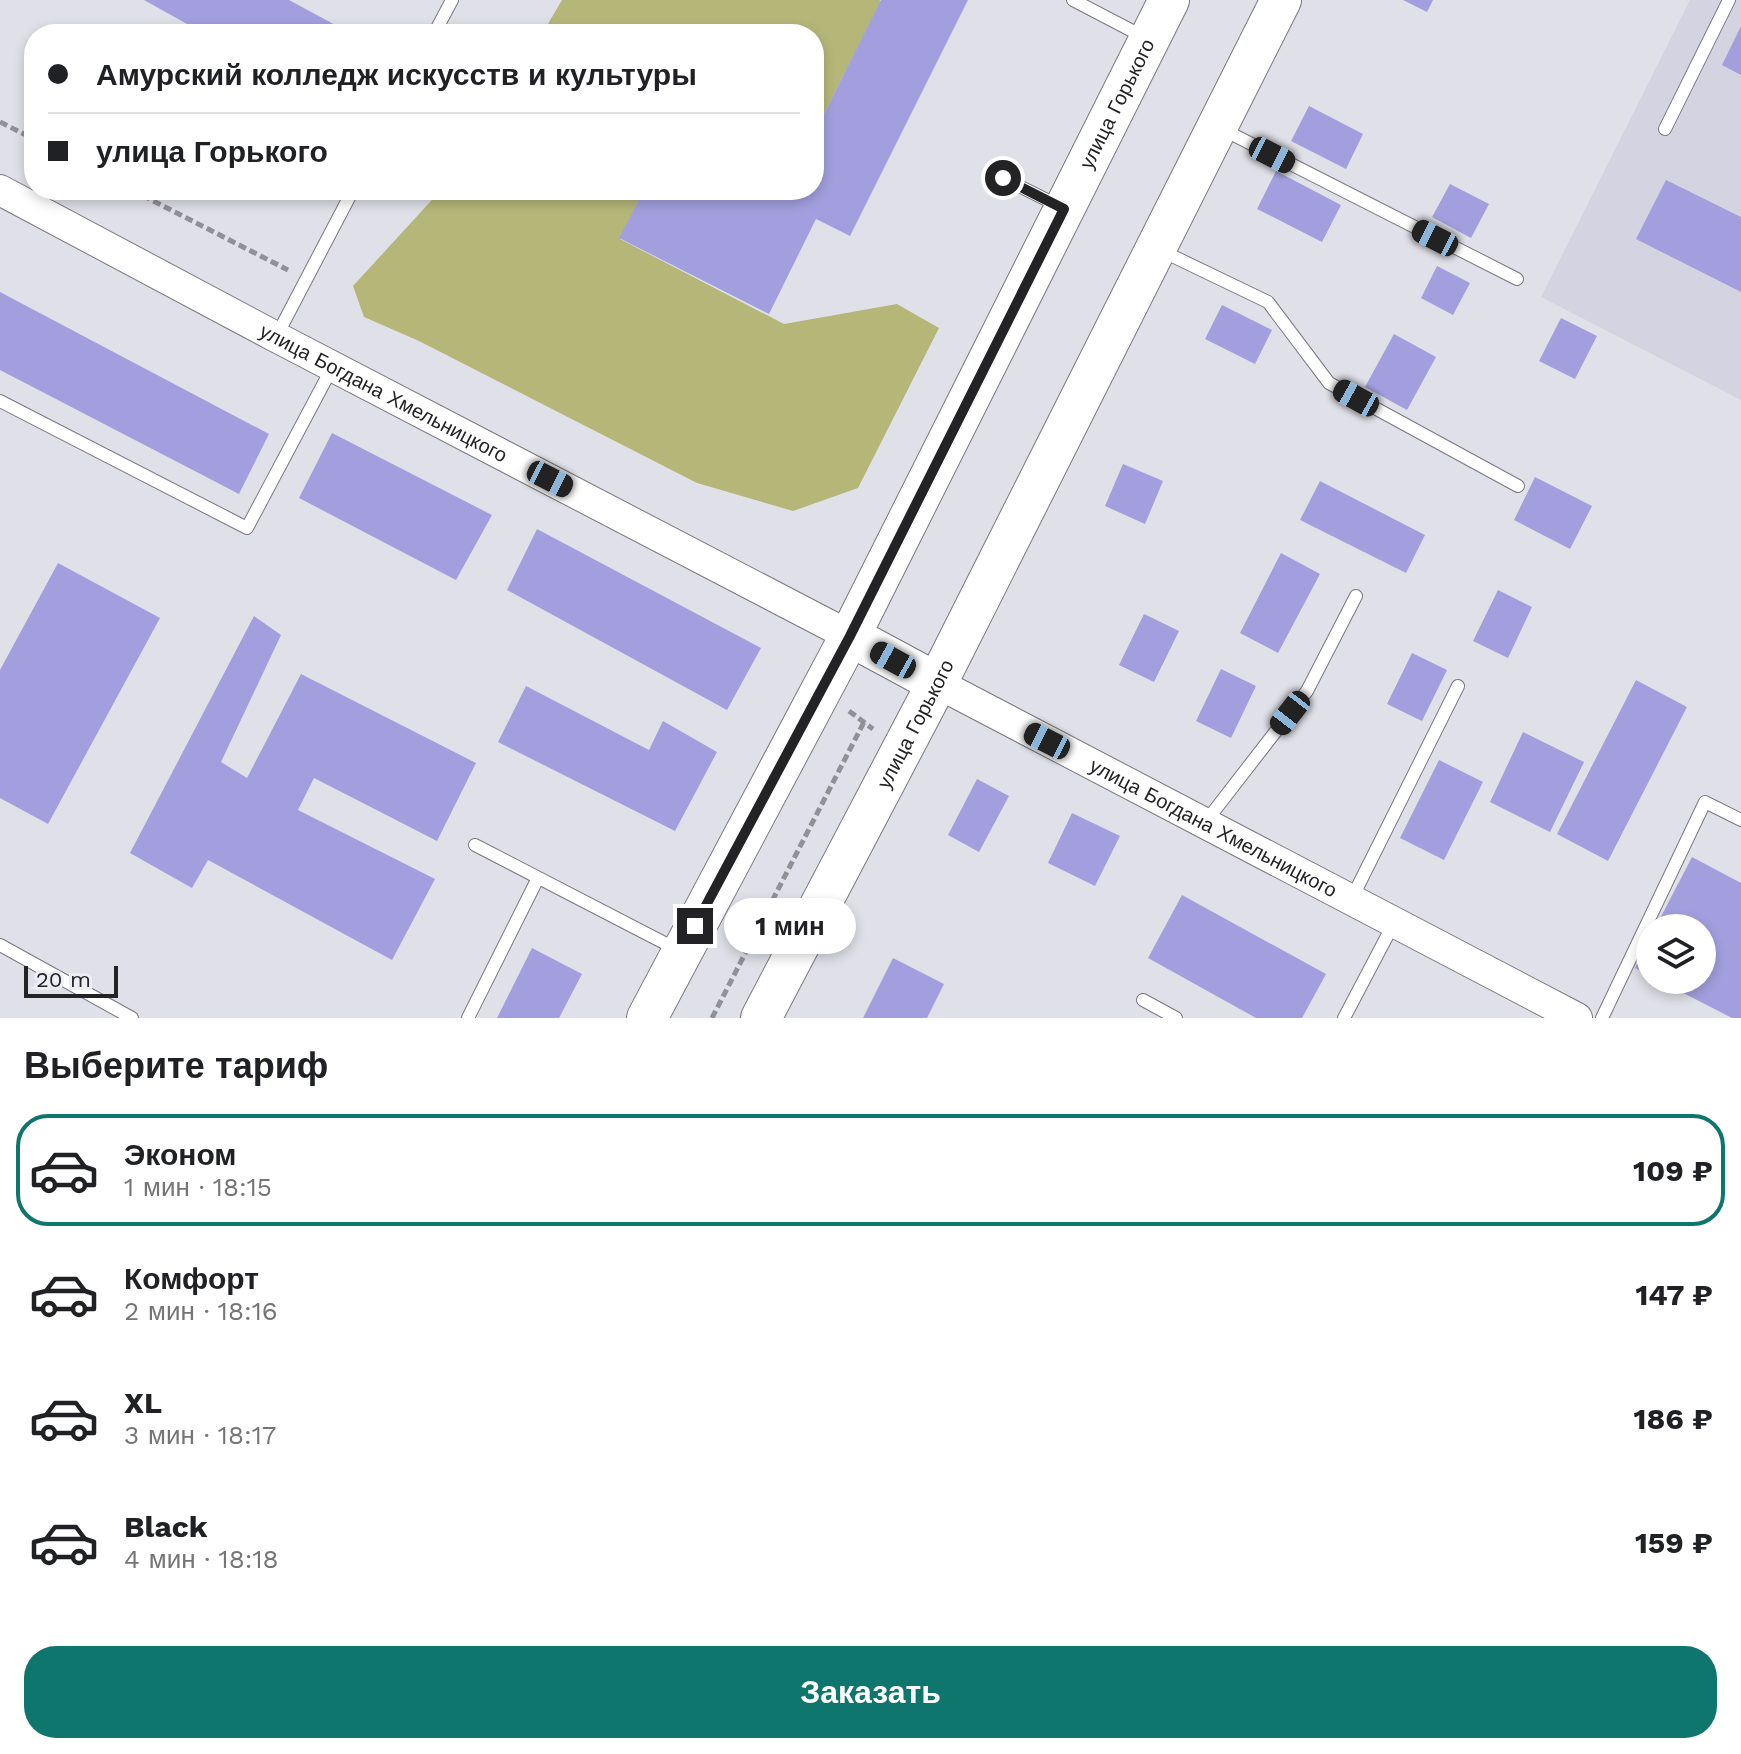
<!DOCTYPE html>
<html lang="ru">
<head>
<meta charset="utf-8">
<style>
	:root { --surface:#fff; --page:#f6f6f6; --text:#202124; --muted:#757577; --line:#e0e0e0; --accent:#0f766e }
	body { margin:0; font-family:"Work Sans",sans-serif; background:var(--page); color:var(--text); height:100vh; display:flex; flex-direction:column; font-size:30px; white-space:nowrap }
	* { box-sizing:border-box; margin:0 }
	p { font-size:26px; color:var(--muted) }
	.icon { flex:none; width:44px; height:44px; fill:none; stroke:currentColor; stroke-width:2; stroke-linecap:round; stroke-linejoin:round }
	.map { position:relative; height:1018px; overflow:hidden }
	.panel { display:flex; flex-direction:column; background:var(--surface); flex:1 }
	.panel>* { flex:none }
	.banner { position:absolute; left:24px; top:24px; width:800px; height:176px; border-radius:32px; box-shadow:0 4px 12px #0003; display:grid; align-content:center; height:176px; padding:0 24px; background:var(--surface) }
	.controls { position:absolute; left:1636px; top:914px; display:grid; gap:16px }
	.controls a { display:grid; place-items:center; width:80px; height:80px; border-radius:50%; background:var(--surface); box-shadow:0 4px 12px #0003; font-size:40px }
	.scale { position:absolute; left:24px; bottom:20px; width:94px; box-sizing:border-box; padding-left:8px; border:4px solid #232325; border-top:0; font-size:22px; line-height:28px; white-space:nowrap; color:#232325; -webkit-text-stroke:6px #ededf5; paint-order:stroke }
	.end { position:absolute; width:36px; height:36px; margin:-18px; border:10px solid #232325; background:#fff; box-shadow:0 0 0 4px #fff }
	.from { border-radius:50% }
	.bubble { position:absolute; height:56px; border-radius:28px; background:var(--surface); box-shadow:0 4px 12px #0003; font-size:26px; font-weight:700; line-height:56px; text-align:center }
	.car { position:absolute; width:24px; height:48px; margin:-24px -12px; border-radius:10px; box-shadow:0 0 6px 2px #0007; background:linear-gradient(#222 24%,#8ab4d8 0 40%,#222 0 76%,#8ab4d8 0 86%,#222 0) }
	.banner b { display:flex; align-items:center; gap:28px; height:76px; font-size:30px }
	.banner b+b { border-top:2px solid var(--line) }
	.banner i { width:20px; height:20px; background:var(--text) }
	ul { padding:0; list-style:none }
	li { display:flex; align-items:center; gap:24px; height:112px; margin:0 16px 12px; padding:0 8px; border:4px solid transparent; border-radius:32px }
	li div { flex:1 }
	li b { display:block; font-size:30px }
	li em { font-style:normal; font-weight:700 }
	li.current { border-color:var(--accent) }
	li>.icon { width:72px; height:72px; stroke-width:1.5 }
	h2 { padding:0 24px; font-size:36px; line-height:96px }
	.action { display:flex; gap:16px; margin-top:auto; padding:16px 24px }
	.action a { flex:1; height:92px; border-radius:32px; background:var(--accent); color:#fff; font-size:32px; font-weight:700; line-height:92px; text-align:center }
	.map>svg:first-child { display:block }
</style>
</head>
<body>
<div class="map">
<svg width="1741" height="1018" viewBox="0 0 1741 1018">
	<rect width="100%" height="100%" fill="#e0e0e8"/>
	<path fill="#d3d3e2" d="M1690,0H1741V400L1541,297Z"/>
	<path fill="#b5b779" d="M562,0H879L881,1L814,134V34H542Z
		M441,190H644L620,239L784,324L897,304L939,328L858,488L793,511L697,483L419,341L364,317L353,286Z"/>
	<path fill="#a39fde" d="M144,0H289L352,34H205Z
		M881,0H968L850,236L816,219L769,314L619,238L644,190H814V134Z
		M1403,0H1433L1427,12Z
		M1741,26V75L1722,65Z
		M1309,106L1363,134L1346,169L1291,141Z
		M1276,171L1341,205L1322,242L1257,209Z
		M1666,180L1741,217V292L1636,239Z
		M1450,184L1489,204L1471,238L1432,217Z
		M1437,266L1470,283L1453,315L1421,298Z
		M0,292L269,434L239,494L0,370Z
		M1222,305L1272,330L1255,364L1205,339Z
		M1561,318L1597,336L1575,379L1539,361Z
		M1394,334L1436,357L1407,410L1365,387Z
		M332,433L492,515L456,580L299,498Z
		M1123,464L1163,481L1145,524L1105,506Z
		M1535,477L1592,506L1570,549L1514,520Z
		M1320,481L1425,535L1406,573L1300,520Z
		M537,529L761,648L727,710L507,590Z
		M1281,553L1320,574L1278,653L1240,633Z
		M58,563L160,618L48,824L0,798V670Z
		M1498,590L1532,607L1508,658L1473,641Z
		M1144,614L1179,631L1154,682L1119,665Z
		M254,616L281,635L221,762L247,778L301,674L476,763L437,841L314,778L298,810L435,879L392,960L208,860L192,888L130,853Z
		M1412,653L1447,670L1422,721L1387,704Z
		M1221,669L1256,686L1231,738L1196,721Z
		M1636,680L1687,707L1608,861L1557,834Z
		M526,686L649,750L663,721L717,752L675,831L498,742Z
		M1523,732L1584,762L1550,832L1490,802Z
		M1439,760L1483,782L1444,860L1400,838Z
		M977,779L1009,796L979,852L948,835Z
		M1072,813L1120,836L1095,886L1048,863Z
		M1692,857L1741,883V1018H1732L1658,980H1702V928H1655Z
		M1182,895L1326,974L1302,1018H1256L1148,958Z
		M1650,938V976L1635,968Z
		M532,948L582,974L559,1018H497Z
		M893,958L944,984L927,1018H863Z"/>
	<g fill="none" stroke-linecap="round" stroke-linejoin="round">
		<g stroke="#79787f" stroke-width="14">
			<path id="service" d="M1073,0L1144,37
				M434,34L452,0
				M1220,128L1517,279
				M1665,129L1729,0
				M1003,178L1061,207
				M1162,251L1268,302L1329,383L1518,486
				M276,337L353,190
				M0,401L247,528L333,366
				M1204,824L1307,691L1356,596
				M475,845L678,950
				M1351,900L1458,686
				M0,945L132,1018
				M1143,1000L1176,1018
				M468,1018L538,878
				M1344,1018L1394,923
				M1602,1018L1705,802L1741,820"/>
		</g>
		<g stroke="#79787f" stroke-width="32">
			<g id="tertiary">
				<path id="s1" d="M0,190L276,337L850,636"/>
				<path id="s2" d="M937,683L1577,1018"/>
			</g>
		</g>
		<g stroke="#79787f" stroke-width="42">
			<g id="primary">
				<path d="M850,636L937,683"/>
				<path id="s3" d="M647,1018L850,636L1169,0"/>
				<path id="s4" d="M761,1018L937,683L1281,0"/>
			</g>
		</g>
		<path stroke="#909095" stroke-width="5" stroke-dasharray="8 4" stroke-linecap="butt" d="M0,122L34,139
			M132,190L288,270
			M849,711L873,729
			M712,1018L864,722"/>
		<use href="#service" stroke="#fff" stroke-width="12"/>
		<use href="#tertiary" stroke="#fff" stroke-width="30"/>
		<use href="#primary" stroke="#fff" stroke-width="40"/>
	</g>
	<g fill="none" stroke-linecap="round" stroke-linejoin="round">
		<path stroke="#232325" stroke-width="10" d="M695,926L850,636L1064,209L1003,178"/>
	</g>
	<g text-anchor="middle" stroke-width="8" stroke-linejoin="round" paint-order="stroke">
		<g font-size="20" fill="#232325" stroke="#ededf5">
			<text dy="7" stroke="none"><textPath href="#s3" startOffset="1028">улица Горького</textPath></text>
			<text dy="7" stroke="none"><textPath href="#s1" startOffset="434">улица Богдана Хмельницкого</textPath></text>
			<text dy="7" stroke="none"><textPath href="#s4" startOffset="332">улица Горького</textPath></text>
			<text dy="7" stroke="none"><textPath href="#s2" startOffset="312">улица Богдана Хмельницкого</textPath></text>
		</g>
	</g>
</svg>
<div class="controls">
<a><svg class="icon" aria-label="layers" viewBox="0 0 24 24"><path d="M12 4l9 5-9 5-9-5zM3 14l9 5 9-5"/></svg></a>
</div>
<div class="scale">20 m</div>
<i class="end from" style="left:1003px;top:178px"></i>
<i class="end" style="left:695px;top:926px"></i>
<div class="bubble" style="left:724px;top:898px;width:132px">1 мин</div>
<i class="car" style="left:1272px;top:155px;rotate:117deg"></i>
<i class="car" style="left:1435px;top:238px;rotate:297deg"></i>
<i class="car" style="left:1356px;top:398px;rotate:299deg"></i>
<i class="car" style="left:550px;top:479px;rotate:117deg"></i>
<i class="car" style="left:893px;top:660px;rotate:299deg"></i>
<i class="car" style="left:1290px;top:713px;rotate:218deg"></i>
<i class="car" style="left:1047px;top:741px;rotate:297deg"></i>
<div class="banner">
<b><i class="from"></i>Амурский колледж искусств и культуры</b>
<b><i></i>улица Горького</b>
</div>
</div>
<section class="panel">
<h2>Выберите тариф</h2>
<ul>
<li class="current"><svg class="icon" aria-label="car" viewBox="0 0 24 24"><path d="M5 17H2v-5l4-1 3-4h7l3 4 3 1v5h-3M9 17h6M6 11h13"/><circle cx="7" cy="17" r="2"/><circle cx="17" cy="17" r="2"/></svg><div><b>Эконом</b><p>1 мин · 18:15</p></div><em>109 ₽</em></li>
<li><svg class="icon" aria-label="car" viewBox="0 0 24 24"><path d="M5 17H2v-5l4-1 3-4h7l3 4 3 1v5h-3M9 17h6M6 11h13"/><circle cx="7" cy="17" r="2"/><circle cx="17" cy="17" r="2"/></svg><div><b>Комфорт</b><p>2 мин · 18:16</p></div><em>147 ₽</em></li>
<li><svg class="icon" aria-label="car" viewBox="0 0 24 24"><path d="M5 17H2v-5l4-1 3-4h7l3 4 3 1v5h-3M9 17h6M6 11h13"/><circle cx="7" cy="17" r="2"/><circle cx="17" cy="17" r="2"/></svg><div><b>XL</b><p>3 мин · 18:17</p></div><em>186 ₽</em></li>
<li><svg class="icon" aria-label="car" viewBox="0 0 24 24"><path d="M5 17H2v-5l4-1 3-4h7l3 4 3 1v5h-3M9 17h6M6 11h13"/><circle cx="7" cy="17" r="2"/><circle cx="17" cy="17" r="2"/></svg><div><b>Black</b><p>4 мин · 18:18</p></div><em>159 ₽</em></li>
</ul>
<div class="action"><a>Заказать</a></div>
</section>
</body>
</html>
